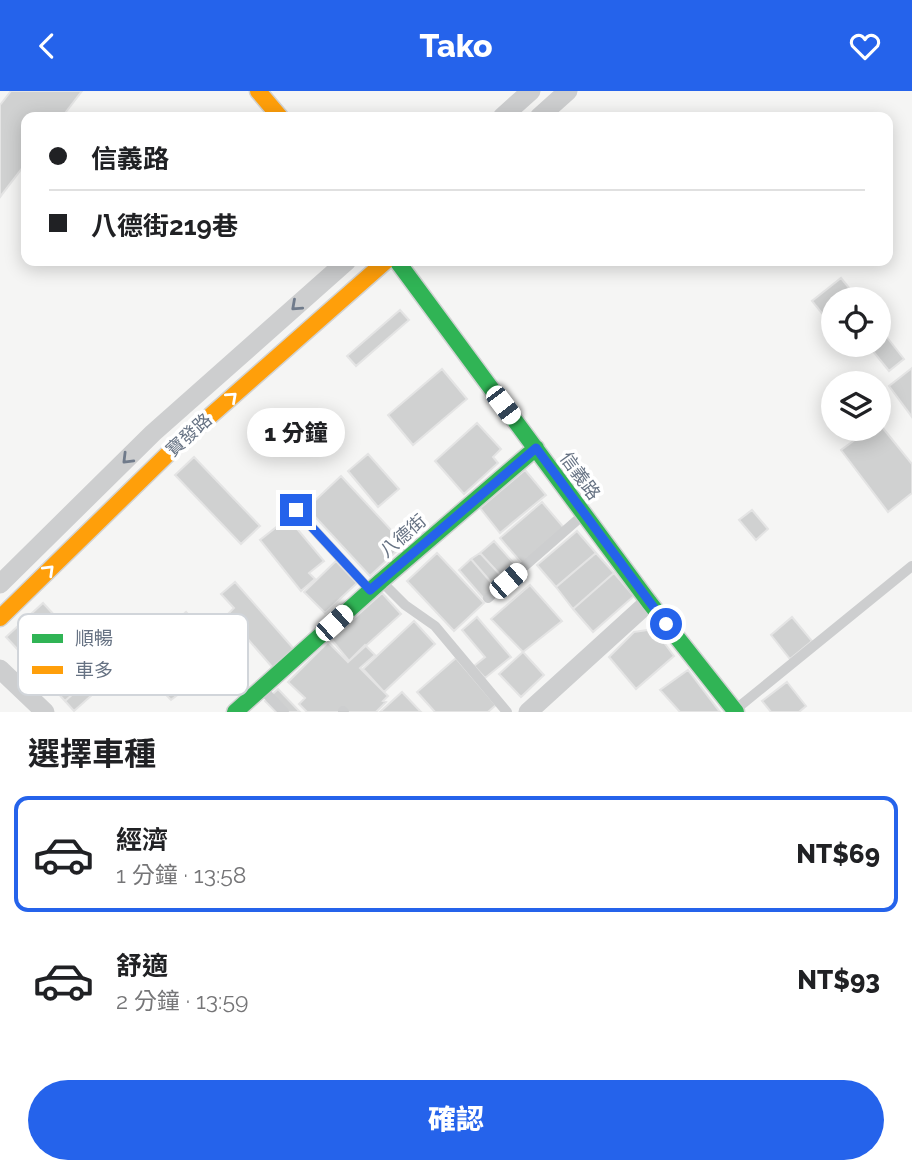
<!DOCTYPE html>
<html lang="zh-TW">
<head>
<meta charset="utf-8">
<style>
	:root { --surface:#fff; --page:#f2f2f2; --text:#202124; --muted:#757577; --line:#e0e0e0; --accent:#2563eb }
	body { margin:0; font-family:Raleway,"Noto Sans TC",sans-serif; background:var(--page); color:var(--text); height:100vh; display:flex; flex-direction:column; font-size:26px; white-space:nowrap }
	* { box-sizing:border-box; margin:0 }
	p { font-size:23px; color:var(--muted) }
	.icon { flex:none; width:38px; height:38px; fill:none; stroke:currentColor; stroke-width:2; stroke-linecap:round; stroke-linejoin:round }
	.map { position:relative; height:621px; overflow:hidden }
	.sheet { display:flex; flex-direction:column; background:var(--surface); flex:1 }
	.sheet>* { flex:none }
	.banner { position:absolute; left:21px; top:21px; width:872px; height:154px; border-radius:14px; box-shadow:0 4px 18px #0003; display:grid; align-content:center; height:154px; padding:0 28px; background:var(--surface) }
	.fabs { position:absolute; left:821px; top:196px; display:grid; gap:14px }
	.fabs a { display:grid; place-items:center; width:70px; height:70px; border-radius:50%; background:var(--surface); box-shadow:0 4px 18px #0003; font-size:35px }
	.end { position:absolute; width:32px; height:32px; margin:-16px; border:9px solid #2563eb; background:#fff; box-shadow:0 0 0 4px #fff }
	.from { border-radius:50% }
	.bubble { position:absolute; height:49px; border-radius:24px; background:var(--surface); box-shadow:0 4px 18px #0003; font-size:23px; font-weight:800; line-height:49px; text-align:center }
	.car { position:absolute; width:21px; height:42px; margin:-21px -10px; border-radius:9px; box-shadow:0 0 5px 2px #0007; background:linear-gradient(#fff 24%,#345 0 40%,#fff 0 76%,#345 0 86%,#fff 0) }
	.banner b { display:flex; align-items:center; gap:24px; height:66px; font-size:26px }
	.banner b+b { border-top:2px solid var(--line) }
	.banner i { width:18px; height:18px; background:var(--text) }
	ul { padding:0; list-style:none }
	li { display:flex; align-items:center; gap:21px; height:116px; margin:0 14px 10px; padding:0 14px; border:4px solid transparent; border-radius:14px }
	li div { flex:1 }
	li b { display:block; font-size:26px }
	li em { font-style:normal; font-weight:800 }
	li.active { border-color:var(--accent) }
	li>.icon { width:63px; height:63px; stroke-width:1.5 }
	h2 { padding:0 28px; font-size:32px; line-height:84px }
	.action { display:flex; gap:14px; margin-top:auto; padding:14px 28px }
	.action a { flex:1; height:80px; border-radius:42px; background:var(--accent); color:#fff; font-size:28px; font-weight:800; line-height:80px; text-align:center }
	header { display:flex; justify-content:space-between; align-items:center; height:91px; padding:0 28px; background:var(--accent); color:#fff; font-size:32px; font-weight:800 }
	.map>svg:first-child { display:block }
</style>
</head>
<body>
<header><svg class="icon" aria-label="back" viewBox="0 0 24 24"><path d="M15 5l-7 7 7 7"/></svg>Tako<svg class="icon" aria-label="heart" viewBox="0 0 24 24"><path d="M12 20l-8-8c-3-5 5-10 8-4 3-6 11-1 8 4z"/></svg></header>
<div class="map">
<svg width="912" height="621" viewBox="0 0 912 621">
	<rect width="100%" height="100%" fill="#f5f5f4"/>
	<path fill="#d0d1d1" stroke="#e4e4e4" stroke-width="2" d="M11,0H82L62,26H26V72L0,106V14Z
		M841,187L858,208H833V236L812,210Z
		M400,219L409,229L356,275L347,265Z
		M878,235L904,268L889,280L868,254H878Z
		M912,277V326L889,295Z
		M442,278L467,308L413,354L388,324Z
		M878,331L912,373V402L888,421L841,359L870,338H878Z
		M477,332L501,358L493,366L498,372L464,403L435,370Z
		M368,363L399,398L378,416L348,380Z
		M194,366L260,435L241,453L175,384Z
		M525,379L546,404L500,442L480,417Z
		M341,385L404,453L370,485L307,417Z
		M542,411L565,438L524,475L500,447Z
		M752,419L768,438L756,449L739,429Z
		M288,427L324,470L309,482L315,488L301,500L260,449Z
		M577,440L596,462L556,496L537,474Z
		M494,450L518,477L505,489L480,462Z
		M437,462L484,512L454,540L407,490Z
		M480,462L505,489L496,497L471,468Z
		M596,462L614,482L573,518L556,496Z
		M471,468L496,497L484,508L459,479Z
		M336,470L357,492L325,522L304,501Z
		M614,482L634,505L593,541L573,518Z
		M235,491L294,558L273,577L227,524L234,517L221,503Z
		M530,494L562,530L523,561L491,528Z
		M382,502L401,523L349,570L331,548Z
		M43,512L57,527L20,561L6,546Z
		M186,521L224,562L214,571L176,530Z
		M477,526L511,566L485,587L474,575L485,566L462,539Z
		M792,526L812,550L790,568L771,544Z
		M414,530L435,553L384,601L363,578Z
		M654,538L674,565L636,598L609,566L634,541Z
		M328,551L348,571L365,554L375,564L360,577L388,605L383,610L386,611L376,621H307L299,613L305,607L288,591Z
		M523,561L544,584L521,606L499,583Z
		M155,563L185,598L171,609L140,577Z
		M93,567L102,577L65,610L56,600Z
		M456,567L496,614L488,621H435L417,601Z
		M102,577L111,587L74,620L65,610Z
		M688,579L720,621H680L660,599Z
		M787,591L806,615L799,621H771L762,610Z
		M278,598L300,621H276L265,610Z
		M402,601L421,621H380Z"/>
	<g fill="none" stroke-linecap="round" stroke-linejoin="round">
		<g stroke="#d2d3d3" stroke-width="19">
			<path id="fast" d="M397,170L649,511L736,621
				M235,621L381,490L536,357"/>
		</g>
		<g stroke="#d2d3d3" stroke-width="19">
			<path id="slow" d="M258,0L280,26
				M0,527L175,356L386,170"/>
		</g>
		<path stroke="#cdcecf" stroke-width="10" d="M296,419L369,498
			M382,491L405,514L435,535L507,621
			M488,507L583,424
			M263,599L284,621
			M735,619L912,475
			M343,620L344,621"/>
		<path stroke="#cdcecf" stroke-width="19" d="M502,26L531,0
			M539,26L568,0
			M0,493L153,342L347,170
			M0,578L45,621
			M528,621L649,511"/>
		<use href="#fast" stroke="#30b455" stroke-width="16"/>
		<use href="#slow" stroke="#ff9f0a" stroke-width="16"/>
	</g>
	<defs><path id="oneway-chevron" d="M-2-3.5L2.5 0L-2 3.5" fill="none" stroke-width="1.6" stroke-linecap="round" stroke-linejoin="round" transform="scale(1.75)"/></defs>
	<g stroke="#707b8b">
		<use href="#oneway-chevron" transform="translate(296 215) rotate(138)"/>
		<use href="#oneway-chevron" transform="translate(127 368) rotate(135)"/>
	</g>
	<g stroke="#fff">
		<use href="#oneway-chevron" transform="translate(232 306) rotate(-42)"/>
		<use href="#oneway-chevron" transform="translate(49 479) rotate(-44)"/>
	</g>
	<g fill="none" stroke-linecap="round" stroke-linejoin="round">
		<path stroke="#2563eb" stroke-width="9" d="M296,419L370,499L536,357L666,533"/>
	</g>
	<g text-anchor="middle" stroke-width="7" stroke-linejoin="round" paint-order="stroke">
		<g font-size="18" fill="#667283" stroke="#fff">
			<text transform="translate(189 344) rotate(-42)" y="6">寶發路</text>
			<text transform="translate(580 385) rotate(54)" y="6">信義路</text>
			<text transform="translate(403 445) rotate(-41)" y="6">八德街</text>
		</g>
	</g>
	<rect x="18" y="523" width="230" height="81" rx="10" fill="#fff" stroke="#d1d5da" stroke-width="2"/>
	<rect x="32" y="543" width="31" height="9" fill="#30b455"/>
	<rect x="32" y="575" width="31" height="8" fill="#ff9f0a"/>
	<g font-size="19" fill="#667283">
		<text x="75" y="554">順暢</text>
		<text x="75" y="586">車多</text>
	</g>
</svg>
<div class="fabs">
<a><svg class="icon" aria-label="locate" viewBox="0 0 24 24"><circle cx="12" cy="12" r="6"/><path d="M12 2v4M12 18v4M2 12h4M18 12h4"/></svg></a>
<a><svg class="icon" aria-label="layers" viewBox="0 0 24 24"><path d="M12 4l9 5-9 5-9-5zM3 14l9 5 9-5"/></svg></a>
</div>
<i class="end from" style="left:666px;top:533px"></i>
<i class="end" style="left:296px;top:419px"></i>
<div class="bubble" style="left:247px;top:317px;width:98px">1 分鐘</div>
<i class="car" style="left:503px;top:314px;rotate:143deg"></i>
<i class="car" style="left:508px;top:490px;rotate:49deg"></i>
<i class="car" style="left:334px;top:532px;rotate:48deg"></i>
<div class="banner">
<b><i class="from"></i>信義路</b>
<b><i></i>八德街219巷</b>
</div>
</div>
<section class="sheet">
<h2>選擇車種</h2>
<ul>
<li class="active"><svg class="icon" aria-label="car" viewBox="0 0 24 24"><path d="M5 17H2v-5l4-1 3-4h7l3 4 3 1v5h-3M9 17h6M6 11h13"/><circle cx="7" cy="17" r="2"/><circle cx="17" cy="17" r="2"/></svg><div><b>經濟</b><p>1 分鐘 · 13:58</p></div><em>NT$69</em></li>
<li><svg class="icon" aria-label="car" viewBox="0 0 24 24"><path d="M5 17H2v-5l4-1 3-4h7l3 4 3 1v5h-3M9 17h6M6 11h13"/><circle cx="7" cy="17" r="2"/><circle cx="17" cy="17" r="2"/></svg><div><b>舒適</b><p>2 分鐘 · 13:59</p></div><em>NT$93</em></li>
</ul>
<div class="action"><a>確認</a></div>
</section>
</body>
</html>
